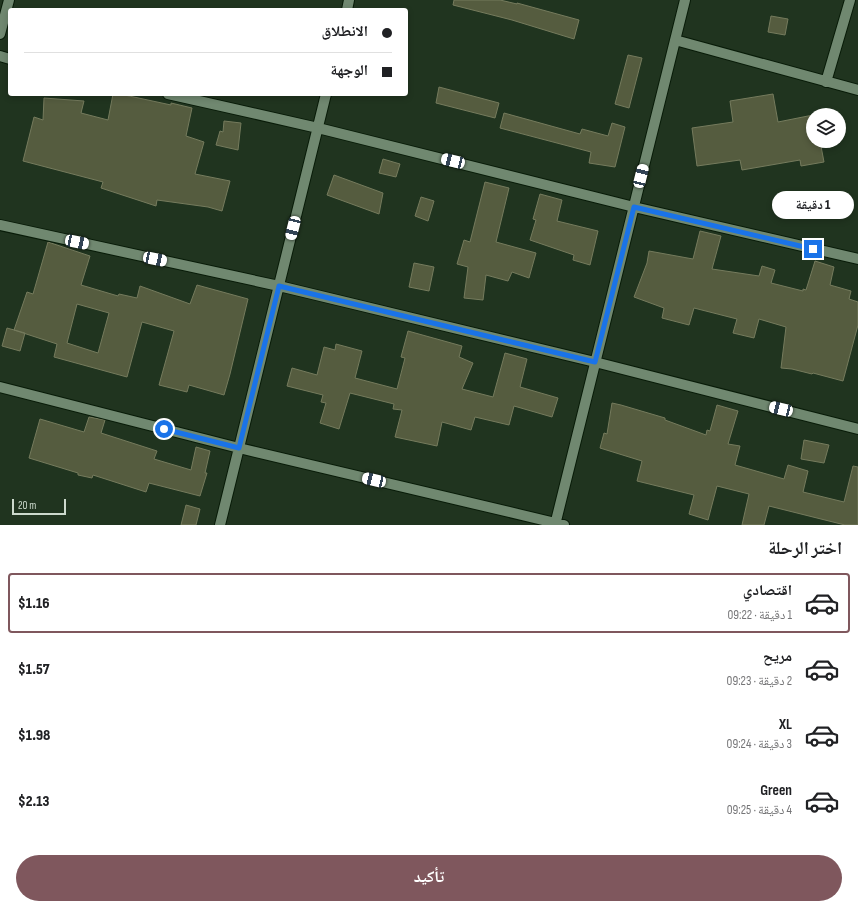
<!DOCTYPE html>
<html lang="ar">
<head>
<meta charset="utf-8">
<style>
	:root { --surface:#fff; --page:#f6f6f6; --text:#202124; --muted:#757577; --line:#e0e0e0; --accent:#7f575d }
	body { margin:0; font-family:"Sofia Sans Condensed","Noto Naskh Arabic",sans-serif; background:var(--page); color:var(--text); direction:rtl; height:100vh; display:flex; flex-direction:column; font-size:15px; white-space:nowrap }
	* { box-sizing:border-box; margin:0 }
	p { font-size:13px; color:var(--muted) }
	.icon { flex:none; width:22px; height:22px; fill:none; stroke:currentColor; stroke-width:2; stroke-linecap:round; stroke-linejoin:round }
	.map { position:relative; height:525px; overflow:hidden; direction:ltr }
	.panel { display:flex; flex-direction:column; background:var(--surface); flex:1 }
	.panel>* { flex:none }
	.hud { position:absolute; left:8px; top:8px; width:400px; height:88px; border-radius:4px; box-shadow:0 2px 6px #0003; direction:rtl; display:grid; align-content:center; height:88px; padding:0 16px; background:var(--surface) }
	.buttons { position:absolute; left:806px; top:108px; display:grid; gap:8px }
	.buttons a { display:grid; place-items:center; width:40px; height:40px; border-radius:50%; background:var(--surface); box-shadow:0 2px 6px #0003; font-size:20px }
	.scale { position:absolute; left:12px; bottom:10px; width:54px; box-sizing:border-box; padding-left:4px; border:2px solid #ccd9cc; border-top:0; font-size:11px; line-height:14px; white-space:nowrap; color:#ccd9cc; -webkit-text-stroke:3px #20341f; paint-order:stroke }
	.end { position:absolute; width:18px; height:18px; margin:-9px; border:5px solid #1a73e8; background:#fff; box-shadow:0 0 0 2px #fff }
	.from { border-radius:50% }
	.bubble { position:absolute; height:28px; border-radius:14px; background:var(--surface); box-shadow:0 2px 6px #0003; font-size:13px; font-weight:800; line-height:28px; text-align:center; direction:rtl }
	.car { position:absolute; width:12px; height:24px; margin:-12px -6px; border-radius:5px; box-shadow:0 0 3px 1px #0007; background:linear-gradient(#fff 24%,#345 0 40%,#fff 0 76%,#345 0 86%,#fff 0) }
	.hud b { display:flex; align-items:center; gap:14px; height:38px; font-size:15px }
	.hud b+b { border-top:1px solid var(--line) }
	.hud i { width:10px; height:10px; background:var(--text) }
	ul { padding:0; list-style:none }
	li { display:flex; align-items:center; gap:12px; height:60px; margin:0 8px 6px; padding:0 8px; border:2px solid transparent; border-radius:4px }
	li div { flex:1 }
	li b { display:block; font-size:15px }
	li em { font-style:normal; font-weight:800 }
	li.selected { border-color:var(--accent) }
	li>.icon { width:36px; height:36px; stroke-width:1.5 }
	h2 { padding:0 16px; font-size:18px; line-height:48px }
	.primary-button { display:flex; gap:8px; margin-top:auto; padding:8px 16px }
	.primary-button a { flex:1; height:46px; border-radius:24px; background:var(--accent); color:#fff; font-size:16px; font-weight:800; line-height:46px; text-align:center }
	.map>svg:first-child { display:block }
</style>
</head>
<body>
<div class="map">
<svg width="858" height="525" viewBox="0 0 858 525">
	<rect width="100%" height="100%" fill="#20341f"/>
	<path fill="#555c3f" stroke="#757b5d" fill-rule="evenodd" d="M454,0H500L517,4V3L579,20L574,39L512,20L453,5Z
		M771,16L788,19L785,35L768,32Z
		M628,55L642,58L629,108L615,104Z
		M439,87L499,103L495,118L436,103Z
		M113,94H120L171,105V103L192,108L186,136L204,142L195,174L230,181L222,211L208,207L157,200L156,206L101,188L103,182L23,161L34,117L43,120L44,98L84,101L81,113L108,120Z
		M773,94L778,122L813,115V141H820L824,162L801,166L800,160L742,170L740,160L697,166L692,128L733,122L730,101Z
		M504,113L580,134L582,129L608,136L612,123L625,127L615,167L589,163L591,152L500,128Z
		M224,121L241,123L238,150L216,145L220,131L223,132Z
		M383,159L400,164L396,177L379,173Z
		M334,175L383,193L379,214L327,195Z
		M485,182L509,188L496,242L536,253L529,278L512,272L508,281L486,275L483,300L464,298L468,267L457,264L464,240L470,242Z
		M540,194L562,200L557,221L598,231L590,265L573,260L574,255L530,240L536,220L533,219Z
		M421,197L434,201L428,221L415,216Z
		M700,231L721,236L712,269L759,276L762,266L775,270L771,283L803,291V289L806,290L815,261L834,267L830,285L851,291L849,299L858,302V325L843,381L813,373L812,374L792,369L781,368L786,327L759,319L754,338L733,333L737,319L694,308L689,325L662,318L664,308L634,297L647,263L649,251L693,259Z
		M48,242L90,256L81,285L118,296L119,294L137,298L140,286L190,304L197,285L248,299L230,374L224,395L189,385L187,392L159,385L174,331L142,322L127,377L54,357L57,344L14,330L27,292L33,294ZM77,304L109,313L98,353L67,343Z
		M414,263L434,267L429,291L409,287Z
		M7,328L25,333L20,351L2,346Z
		M408,331L462,346L459,357L473,363L462,389L493,397L505,353L527,359L520,387L558,398L552,417L514,406L509,425L475,417L471,430L442,422L437,446L395,437L402,410L393,409L394,404L350,393L339,429L320,423L326,403L321,402L323,395L287,386L292,368L317,375L324,347L335,350L336,344L362,351L355,378L397,389L405,358L401,357Z
		M612,403L621,405L665,418V420L706,435L707,430L710,431L717,405L738,411L728,444L740,446L735,465L784,479L788,465L808,471L803,492L844,502L853,466L858,467V525H845L769,506L764,525H742L749,494L717,486L708,520L689,514L694,495L637,481L642,461L600,448L604,433L607,434Z
		M89,417L105,420L101,433L157,451L154,459L191,470L196,447L210,451L205,473H207L200,496L149,483L146,492L93,475L92,478L78,475V473L29,458L40,419L84,432Z
		M804,440L829,445L824,463L801,459Z
		M186,505L200,509L196,525H181Z"/>
	<g fill="none" stroke-linecap="round" stroke-linejoin="round">
		<g stroke="#081b08" stroke-width="12">
			<path id="minor" d="M347,10L349,0
				M0,34L9,0
				M675,40L858,90
				M0,56L10,59
				M826,82L850,0
				M168,94L318,128L634,207L858,259
				M0,225L279,286L595,362L858,429
				M0,387L239,448L564,525
				M220,525L326,94
				M555,525L685,0"/>
		</g>
		<use href="#minor" stroke="#708870" stroke-width="10"/>
	</g>
	<g fill="none" stroke-linecap="round" stroke-linejoin="round">
		<path stroke="#1a73e8" stroke-width="5" d="M164,429L239,448L279,286L595,362L634,207L813,249"/>
	</g>
</svg>
<div class="buttons">
<a><svg class="icon" aria-label="layers" viewBox="0 0 24 24"><path d="M12 4l9 5-9 5-9-5zM3 14l9 5 9-5"/></svg></a>
</div>
<div class="scale">20 m</div>
<i class="end from" style="left:164px;top:429px"></i>
<i class="end" style="left:813px;top:249px"></i>
<div class="bubble" style="left:772px;top:191px;width:82px">1 دقيقة</div>
<i class="car" style="left:453px;top:161px;rotate:284deg"></i>
<i class="car" style="left:641px;top:176px;rotate:14deg"></i>
<i class="car" style="left:293px;top:228px;rotate:194deg"></i>
<i class="car" style="left:77px;top:242px;rotate:102deg"></i>
<i class="car" style="left:155px;top:259px;rotate:102deg"></i>
<i class="car" style="left:781px;top:409px;rotate:284deg"></i>
<i class="car" style="left:374px;top:480px;rotate:283deg"></i>
<div class="hud">
<b><i class="from"></i>الانطلاق</b>
<b><i></i>الوجهة</b>
</div>
</div>
<section class="panel">
<h2>اختر الرحلة</h2>
<ul>
<li class="selected"><svg class="icon" aria-label="car" viewBox="0 0 24 24"><path d="M5 17H2v-5l4-1 3-4h7l3 4 3 1v5h-3M9 17h6M6 11h13"/><circle cx="7" cy="17" r="2"/><circle cx="17" cy="17" r="2"/></svg><div><b>اقتصادي</b><p>1 دقيقة · 09:22</p></div><em>$1.16</em></li>
<li><svg class="icon" aria-label="car" viewBox="0 0 24 24"><path d="M5 17H2v-5l4-1 3-4h7l3 4 3 1v5h-3M9 17h6M6 11h13"/><circle cx="7" cy="17" r="2"/><circle cx="17" cy="17" r="2"/></svg><div><b>مريح</b><p>2 دقيقة · 09:23</p></div><em>$1.57</em></li>
<li><svg class="icon" aria-label="car" viewBox="0 0 24 24"><path d="M5 17H2v-5l4-1 3-4h7l3 4 3 1v5h-3M9 17h6M6 11h13"/><circle cx="7" cy="17" r="2"/><circle cx="17" cy="17" r="2"/></svg><div><b>XL</b><p>3 دقيقة · 09:24</p></div><em>$1.98</em></li>
<li><svg class="icon" aria-label="car" viewBox="0 0 24 24"><path d="M5 17H2v-5l4-1 3-4h7l3 4 3 1v5h-3M9 17h6M6 11h13"/><circle cx="7" cy="17" r="2"/><circle cx="17" cy="17" r="2"/></svg><div><b>Green</b><p>4 دقيقة · 09:25</p></div><em>$2.13</em></li>
</ul>
<div class="primary-button"><a>تأكيد</a></div>
</section>
</body>
</html>
